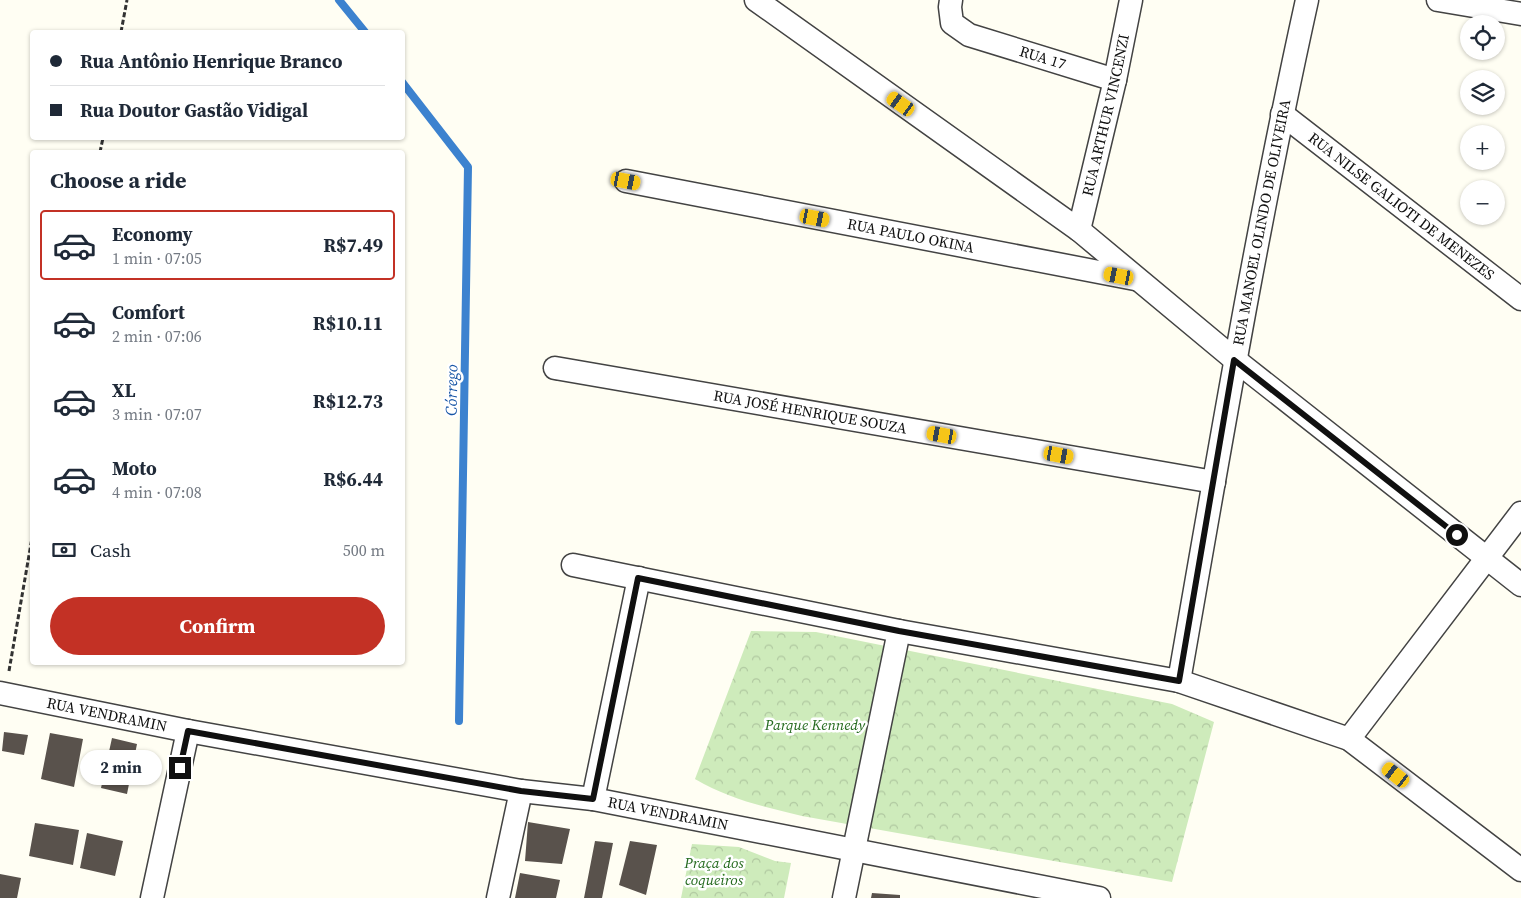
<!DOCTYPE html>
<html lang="en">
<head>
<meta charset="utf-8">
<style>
	:root { --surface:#fff; --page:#f6f6f7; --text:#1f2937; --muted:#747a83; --line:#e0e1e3; --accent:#c33125 }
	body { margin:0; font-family:"Source Serif 4",serif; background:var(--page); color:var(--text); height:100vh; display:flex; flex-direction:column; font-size:19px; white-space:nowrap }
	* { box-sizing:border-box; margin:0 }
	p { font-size:16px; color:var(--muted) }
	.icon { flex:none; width:28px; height:28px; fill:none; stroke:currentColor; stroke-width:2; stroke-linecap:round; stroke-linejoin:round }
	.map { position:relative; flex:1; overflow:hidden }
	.details { position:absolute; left:30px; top:150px; width:375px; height:515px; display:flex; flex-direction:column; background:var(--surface); border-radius:5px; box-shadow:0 1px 4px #0004 }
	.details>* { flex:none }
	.hud { position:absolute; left:30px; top:30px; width:375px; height:110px; border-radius:5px; box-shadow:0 1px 4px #0004; display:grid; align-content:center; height:110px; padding:0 20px; background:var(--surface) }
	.fabs { position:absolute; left:1460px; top:15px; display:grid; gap:10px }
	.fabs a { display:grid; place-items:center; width:45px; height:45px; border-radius:50%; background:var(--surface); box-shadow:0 1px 4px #0004; font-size:25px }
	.end { position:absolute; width:22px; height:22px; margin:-11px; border:6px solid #101010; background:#fff; box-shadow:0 0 0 2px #fff }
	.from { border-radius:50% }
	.bubble { position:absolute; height:35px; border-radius:18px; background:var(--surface); box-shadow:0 1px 4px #0004; font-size:16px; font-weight:700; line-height:35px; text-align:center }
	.car { position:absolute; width:15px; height:30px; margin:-15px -8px; border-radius:6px; box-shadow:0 0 4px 1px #0007; background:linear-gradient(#f5c518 24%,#345 0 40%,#f5c518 0 76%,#345 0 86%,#f5c518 0) }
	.hud b { display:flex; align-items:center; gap:18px; height:48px; font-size:19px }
	.hud b+b { border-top:1px solid var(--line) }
	.hud i { width:12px; height:12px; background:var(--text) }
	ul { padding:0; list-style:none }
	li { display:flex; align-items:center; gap:15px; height:70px; margin:0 10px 8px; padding:0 10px; border:2px solid transparent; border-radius:5px }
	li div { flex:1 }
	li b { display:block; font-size:19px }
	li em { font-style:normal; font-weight:700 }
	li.active { border-color:var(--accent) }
	li>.icon { width:45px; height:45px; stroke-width:1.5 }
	h2 { padding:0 20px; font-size:22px; line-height:60px }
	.pay { display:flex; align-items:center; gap:12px; height:55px; padding:0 20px; font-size:19px }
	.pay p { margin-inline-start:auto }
	.primary-button { display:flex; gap:10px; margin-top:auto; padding:10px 20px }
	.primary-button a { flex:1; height:58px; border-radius:30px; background:var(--accent); color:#fff; font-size:20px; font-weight:700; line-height:58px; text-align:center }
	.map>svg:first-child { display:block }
</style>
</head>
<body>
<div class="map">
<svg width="1521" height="898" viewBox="0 0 1521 898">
	<defs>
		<pattern id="park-crowns" width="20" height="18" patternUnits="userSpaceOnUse" patternTransform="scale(1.25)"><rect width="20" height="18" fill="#ceebbb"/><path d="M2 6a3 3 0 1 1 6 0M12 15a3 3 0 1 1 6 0" fill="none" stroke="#b0c8a0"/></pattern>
	</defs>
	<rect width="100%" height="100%" fill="#fffef3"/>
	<path fill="url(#park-crowns)" d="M751,631L816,632L1172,704L1214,722L1172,882L802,816C764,807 729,799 695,779Z
		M692,844L739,847L775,861L791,863L784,898H681Z"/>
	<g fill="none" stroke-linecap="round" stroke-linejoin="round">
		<path stroke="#3c82cf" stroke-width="8" d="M339,0L365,32
			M402,82L468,167L459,721"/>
	</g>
	<path fill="#59524c" d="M4,732L28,735L24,755L2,751Z
		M50,733L83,739L74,787L41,779Z
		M112,738L137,744L127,794L101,788Z
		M528,822L570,829L562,864L525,861Z
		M35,823L79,830L73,865L29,856Z
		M87,833L123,841L115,876L80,868Z
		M595,841L613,843L602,898H584Z
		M630,841L657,845L646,895L619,885Z
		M520,873L560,880L556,898H515Z
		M0,874L21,878L17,898H0Z
		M872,893L900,895V898H871Z"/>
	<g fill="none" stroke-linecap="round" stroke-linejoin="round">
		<g stroke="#434343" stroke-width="25">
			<g id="minor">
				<path d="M756,0L1079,230L1234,359L1521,585"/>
				<path id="s1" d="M951,0L950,7L952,23L969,35L1115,80"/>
				<path d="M1438,0L1521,14"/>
				<path id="s2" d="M1282,114L1521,299"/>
				<path id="s3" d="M626,181L1135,279"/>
				<path id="s4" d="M1079,230L1115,80L1131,0"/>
				<path id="s5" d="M555,368L1214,482"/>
				<path d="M573,565L899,631L1179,681L1349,739L1521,870"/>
				<path id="s6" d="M1179,681C1219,453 1257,226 1307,0"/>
				<path id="s7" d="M0,693L188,731L521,791L593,799L1099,898"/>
				<path d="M1349,739L1521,513"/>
				<path d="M593,799L639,578"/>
				<path d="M152,898L188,731"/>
				<path d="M498,898L521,791"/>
				<path d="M844,898L899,631"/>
			</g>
		</g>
		<path stroke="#323232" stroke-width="3" stroke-dasharray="5 2.5" stroke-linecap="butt" d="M121,32L127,0
			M100,152L103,138
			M9,671L32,538"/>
		<use href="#minor" stroke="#fff" stroke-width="22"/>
	</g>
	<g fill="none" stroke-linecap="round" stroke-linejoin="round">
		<path stroke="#101010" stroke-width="6" d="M180,768L188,731L521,791L593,799L638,578L899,631L1179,681L1234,360L1457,535"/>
	</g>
	<g text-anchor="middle" stroke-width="5" stroke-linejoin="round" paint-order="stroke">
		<g font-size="15" fill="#101010" stroke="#fff">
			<text dy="5" stroke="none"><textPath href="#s1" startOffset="121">RUA 17</textPath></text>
			<text dy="5" stroke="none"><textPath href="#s4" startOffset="118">RUA ARTHUR VINCENZI</textPath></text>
			<text dy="5" stroke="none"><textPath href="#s2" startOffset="151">RUA NILSE GALIOTI DE MENEZES</textPath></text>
			<text dy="5" stroke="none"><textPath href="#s6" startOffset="466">RUA MANOEL OLINDO DE OLIVEIRA</textPath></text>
			<text dy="5" stroke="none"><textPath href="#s3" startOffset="290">RUA PAULO OKINA</textPath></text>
			<text dy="5" stroke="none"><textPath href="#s5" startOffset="259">RUA JOSÉ HENRIQUE SOUZA</textPath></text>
			<text dy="5" stroke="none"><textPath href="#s7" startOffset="109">RUA VENDRAMIN</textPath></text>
			<text dy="5" stroke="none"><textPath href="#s7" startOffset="679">RUA VENDRAMIN</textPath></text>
		</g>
		<g font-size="15" font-style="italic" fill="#246a1e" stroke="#fff">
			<text x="815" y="730">Parque Kennedy</text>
			<text x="714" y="868">Praça dos<tspan x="714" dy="17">coqueiros</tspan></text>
		</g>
		<g font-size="16" font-style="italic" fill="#1655a5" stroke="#fff">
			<text transform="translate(451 390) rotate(-89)" y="6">Córrego</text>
		</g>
	</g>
</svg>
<div class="fabs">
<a><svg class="icon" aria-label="locate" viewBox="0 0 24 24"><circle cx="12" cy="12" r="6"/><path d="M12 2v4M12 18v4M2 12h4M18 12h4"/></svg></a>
<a><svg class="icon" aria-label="layers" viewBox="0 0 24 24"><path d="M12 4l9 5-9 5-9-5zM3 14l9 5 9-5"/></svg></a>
<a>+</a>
<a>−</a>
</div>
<i class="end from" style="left:1457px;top:535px"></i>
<i class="end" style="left:180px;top:768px"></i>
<div class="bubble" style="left:80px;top:750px;width:82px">2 min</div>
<i class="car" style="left:901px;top:104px;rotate:305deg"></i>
<i class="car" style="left:626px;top:181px;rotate:101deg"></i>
<i class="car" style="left:815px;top:218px;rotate:101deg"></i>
<i class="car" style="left:1119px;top:276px;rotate:281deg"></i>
<i class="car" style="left:942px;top:435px;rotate:280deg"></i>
<i class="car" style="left:1059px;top:455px;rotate:100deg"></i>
<i class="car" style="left:1396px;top:775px;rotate:308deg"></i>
<div class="hud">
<b><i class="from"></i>Rua Antônio Henrique Branco</b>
<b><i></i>Rua Doutor Gastão Vidigal</b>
</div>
<section class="details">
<h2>Choose a ride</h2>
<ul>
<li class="active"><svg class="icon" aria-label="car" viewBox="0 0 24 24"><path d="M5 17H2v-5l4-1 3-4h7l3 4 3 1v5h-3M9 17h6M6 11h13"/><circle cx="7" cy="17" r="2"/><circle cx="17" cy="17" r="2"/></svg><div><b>Economy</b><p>1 min · 07:05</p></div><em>R$7.49</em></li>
<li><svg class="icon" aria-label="car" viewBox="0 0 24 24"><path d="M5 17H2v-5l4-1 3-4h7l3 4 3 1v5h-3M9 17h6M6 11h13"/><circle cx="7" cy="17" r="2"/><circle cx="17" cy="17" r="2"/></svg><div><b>Comfort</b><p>2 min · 07:06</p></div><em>R$10.11</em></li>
<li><svg class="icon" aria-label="car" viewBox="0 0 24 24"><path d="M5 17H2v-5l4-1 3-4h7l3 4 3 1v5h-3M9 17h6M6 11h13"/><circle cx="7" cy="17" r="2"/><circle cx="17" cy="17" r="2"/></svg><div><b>XL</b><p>3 min · 07:07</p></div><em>R$12.73</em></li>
<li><svg class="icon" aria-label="car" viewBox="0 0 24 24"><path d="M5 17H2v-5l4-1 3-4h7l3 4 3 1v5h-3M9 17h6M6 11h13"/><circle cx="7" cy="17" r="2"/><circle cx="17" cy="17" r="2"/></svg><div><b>Moto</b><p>4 min · 07:08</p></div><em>R$6.44</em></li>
</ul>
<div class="pay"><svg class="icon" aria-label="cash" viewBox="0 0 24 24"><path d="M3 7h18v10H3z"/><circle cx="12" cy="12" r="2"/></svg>Cash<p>500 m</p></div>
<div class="primary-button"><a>Confirm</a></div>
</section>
</div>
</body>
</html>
